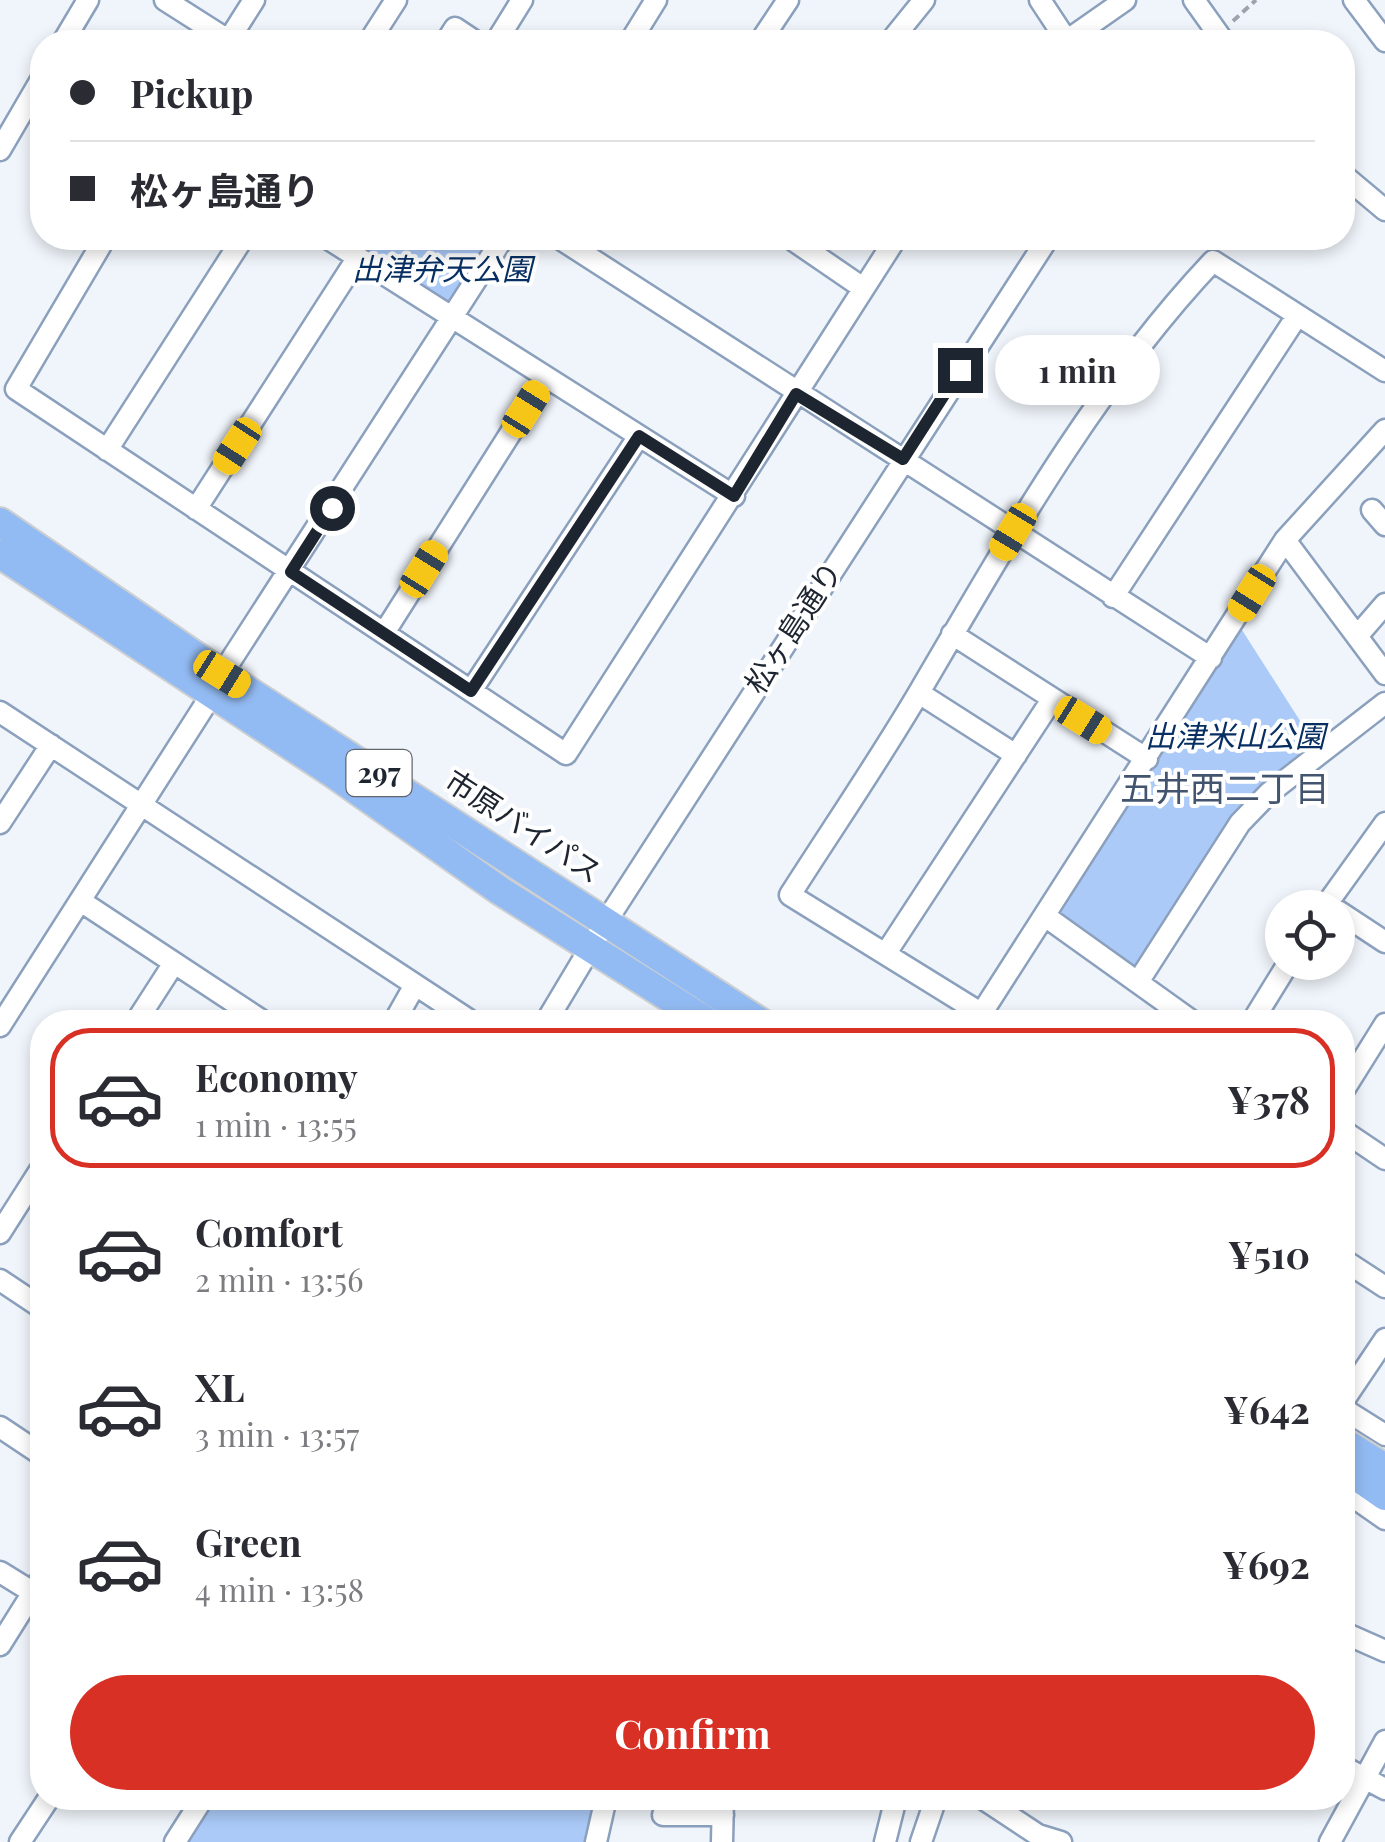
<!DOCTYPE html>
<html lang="en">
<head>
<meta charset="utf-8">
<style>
	:root { --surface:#fff; --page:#f2f2f3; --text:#2b2b33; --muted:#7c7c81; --line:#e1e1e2; --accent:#d93025 }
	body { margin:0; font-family:"Playfair Display","Noto Sans JP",serif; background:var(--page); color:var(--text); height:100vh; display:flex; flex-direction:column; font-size:38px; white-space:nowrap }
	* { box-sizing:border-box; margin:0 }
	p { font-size:32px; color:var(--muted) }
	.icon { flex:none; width:55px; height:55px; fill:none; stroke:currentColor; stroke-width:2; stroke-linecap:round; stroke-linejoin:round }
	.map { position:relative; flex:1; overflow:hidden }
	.sheet { position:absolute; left:30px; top:1010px; width:1325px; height:800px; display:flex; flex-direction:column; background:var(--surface); border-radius:40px; box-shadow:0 5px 15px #0003 }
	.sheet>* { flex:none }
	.hud { position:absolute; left:30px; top:30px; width:1325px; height:220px; border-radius:40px; box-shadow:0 5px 15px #0003; display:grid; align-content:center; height:220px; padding:0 40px; background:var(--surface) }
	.controls { position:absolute; left:1265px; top:890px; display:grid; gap:20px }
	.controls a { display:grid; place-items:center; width:90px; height:90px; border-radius:50%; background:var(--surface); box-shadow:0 5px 15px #0003; font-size:50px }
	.end { position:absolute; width:45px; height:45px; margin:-22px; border:12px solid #1d2530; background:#fff; box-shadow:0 0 0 5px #fff }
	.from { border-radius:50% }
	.bubble { position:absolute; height:70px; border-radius:35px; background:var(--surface); box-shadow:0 5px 15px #0003; font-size:32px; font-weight:700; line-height:70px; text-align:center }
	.car { position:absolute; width:30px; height:60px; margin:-30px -15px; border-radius:12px; box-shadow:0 0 8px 2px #0007; background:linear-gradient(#f5c518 24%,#345 0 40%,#f5c518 0 76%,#345 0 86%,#f5c518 0) }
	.hud b { display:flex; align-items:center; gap:35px; height:95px; font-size:38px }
	.hud b+b { border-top:2px solid var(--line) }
	.hud i { width:25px; height:25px; background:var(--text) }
	ul { padding:18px 0 0; list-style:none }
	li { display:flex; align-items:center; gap:30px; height:140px; margin:0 20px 15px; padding:0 20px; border:5px solid transparent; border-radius:40px }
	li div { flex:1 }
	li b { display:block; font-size:38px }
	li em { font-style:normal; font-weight:700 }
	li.current { border-color:var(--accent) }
	li>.icon { width:90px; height:90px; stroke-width:1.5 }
	.action { display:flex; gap:20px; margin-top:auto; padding:20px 40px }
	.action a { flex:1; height:115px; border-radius:60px; background:var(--accent); color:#fff; font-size:40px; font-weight:700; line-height:115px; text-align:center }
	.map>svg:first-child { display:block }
</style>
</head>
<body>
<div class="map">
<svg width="1385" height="1842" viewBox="0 0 1385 1842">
	<rect width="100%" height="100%" fill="#f0f5fb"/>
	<path fill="#abcaf8" d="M327,238H505L452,317Z
		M1235,619L1320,752L1269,793L1138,982L1045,916Z
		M215,1798H597L587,1842H186Z"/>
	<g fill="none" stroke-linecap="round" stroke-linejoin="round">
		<g stroke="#8ba0bd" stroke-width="25">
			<path id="minor" d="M165,0L231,42
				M1040,0L1067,41
				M1194,0L1224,42
				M1354,0L1385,41
				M228,41L254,0
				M63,42L88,0
				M369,42L396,0
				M446,42L455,28L476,42
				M496,42L522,0
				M630,42L656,0
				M760,42L788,0
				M890,42L924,0
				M1065,42L1125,0
				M0,150L42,78
				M1342,174L1385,210
				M105,238L16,389L566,754L896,238
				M327,238L734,496
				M559,238L1211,658
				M790,238L863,288
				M107,450L243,238
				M196,509L358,257
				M1372,510L1385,525
				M1285,540L1385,674
				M1113,597L1297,316
				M384,633L546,377
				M952,634L1147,759
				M1359,634L1385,604
				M222,674L503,238
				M471,691L639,436
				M919,693L1016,755
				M0,712L472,1022
				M0,823L51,745
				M82,902L264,1022
				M1324,908L1385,823
				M1338,911L1385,942
				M1045,916L1193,1022
				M886,953L1051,701
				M1138,982L1240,823L1269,793L1385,703
				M136,1022L174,963
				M394,1022L415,985
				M546,1022L607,920L1048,238
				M976,1022L1285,540L1385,430
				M995,1022L790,895C834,826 880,759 921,689C1008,541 1095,386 1213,261L1385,371
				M1252,1022L1289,962
				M0,1026L212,694
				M1342,1093L1385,1024
				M1342,1130L1385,1159
				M0,1233L42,1167
				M1342,1259L1385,1287
				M0,1280L42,1308
				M1342,1403L1385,1339
				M1342,1408L1385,1435
				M0,1427L42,1455
				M1342,1489L1385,1519
				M0,1572L34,1593
				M1342,1632L1385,1651
				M0,1645L42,1578
				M1342,1766L1385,1789
				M982,1798L1038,1835L1061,1842
				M663,1815H723
				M20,1842L49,1798
				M175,1842L203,1798
				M596,1842L606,1798
				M722,1842L723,1798
				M885,1842L896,1798
				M921,1842L936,1798
				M1330,1842L1385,1741"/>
		</g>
		<g stroke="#cdcfd1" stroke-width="32">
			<path id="highway" d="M0,522L222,674L760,1022
				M0,554L334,774L499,890L708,1022
				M1342,1441L1385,1468
				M1342,1466L1385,1496"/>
		</g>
		<path stroke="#9ca3ab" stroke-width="4" stroke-dasharray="8 5" stroke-linecap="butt" d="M1233,21L1256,0"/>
		<use href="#minor" stroke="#fff" stroke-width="20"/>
		<use href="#highway" stroke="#93bbf3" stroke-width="28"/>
	</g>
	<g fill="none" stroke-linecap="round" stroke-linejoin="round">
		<path stroke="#1d2530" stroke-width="12" d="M332,508L291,572L471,691L639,436L734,496L796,394L903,459L960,370"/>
	</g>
	<g text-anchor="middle" stroke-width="8" stroke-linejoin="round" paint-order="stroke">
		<rect fill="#fff" stroke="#61666e" stroke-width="2.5" x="346.5" y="750" width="65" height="46" rx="8"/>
		<g font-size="28" font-weight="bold" fill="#1d2530">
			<text x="379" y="783">297</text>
		</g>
		<g font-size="30" font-style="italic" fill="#072f63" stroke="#fff">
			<text x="442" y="280">出津弁天公園</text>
			<text x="1235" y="747">出津米山公園</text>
		</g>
		<g font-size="30" fill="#1d2530" stroke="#fff">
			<text transform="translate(794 628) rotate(-57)" y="10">松ヶ島通り</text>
			<text transform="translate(523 827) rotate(33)" y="10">市原バイパス</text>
		</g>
		<g font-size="35" fill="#42546e" stroke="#fff">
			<text x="1225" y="801">五井西二丁目</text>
		</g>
	</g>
</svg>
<div class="controls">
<a><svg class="icon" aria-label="locate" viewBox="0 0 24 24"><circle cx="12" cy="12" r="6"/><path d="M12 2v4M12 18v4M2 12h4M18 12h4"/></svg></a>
</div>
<i class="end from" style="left:332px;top:508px"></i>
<i class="end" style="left:960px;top:370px"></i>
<div class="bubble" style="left:995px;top:335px;width:165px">1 min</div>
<i class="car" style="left:526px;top:409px;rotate:32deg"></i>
<i class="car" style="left:237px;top:446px;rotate:213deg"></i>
<i class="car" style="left:1013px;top:532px;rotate:211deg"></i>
<i class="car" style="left:424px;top:569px;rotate:32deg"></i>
<i class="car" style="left:1252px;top:593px;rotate:212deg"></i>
<i class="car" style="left:222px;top:674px;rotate:122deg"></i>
<i class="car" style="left:1083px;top:720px;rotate:122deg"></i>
<div class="hud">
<b><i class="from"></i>Pickup</b>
<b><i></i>松ヶ島通り</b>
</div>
<section class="sheet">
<ul>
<li class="current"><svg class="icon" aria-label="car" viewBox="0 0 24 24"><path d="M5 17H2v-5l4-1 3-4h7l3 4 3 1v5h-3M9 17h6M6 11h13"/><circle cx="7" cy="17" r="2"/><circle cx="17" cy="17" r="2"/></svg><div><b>Economy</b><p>1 min · 13:55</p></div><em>¥378</em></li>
<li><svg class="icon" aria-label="car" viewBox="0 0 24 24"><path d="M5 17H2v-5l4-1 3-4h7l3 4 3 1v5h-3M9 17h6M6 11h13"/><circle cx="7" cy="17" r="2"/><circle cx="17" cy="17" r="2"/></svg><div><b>Comfort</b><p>2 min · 13:56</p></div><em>¥510</em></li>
<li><svg class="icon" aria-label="car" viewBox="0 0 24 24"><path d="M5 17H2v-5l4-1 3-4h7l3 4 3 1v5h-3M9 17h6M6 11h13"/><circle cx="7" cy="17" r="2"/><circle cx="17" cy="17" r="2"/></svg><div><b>XL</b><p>3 min · 13:57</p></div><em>¥642</em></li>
<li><svg class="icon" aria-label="car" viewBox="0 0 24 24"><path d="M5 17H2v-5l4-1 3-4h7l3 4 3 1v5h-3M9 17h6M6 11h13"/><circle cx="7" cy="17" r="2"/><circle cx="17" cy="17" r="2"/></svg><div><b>Green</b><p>4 min · 13:58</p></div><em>¥692</em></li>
</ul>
<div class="action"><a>Confirm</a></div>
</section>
</div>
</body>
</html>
